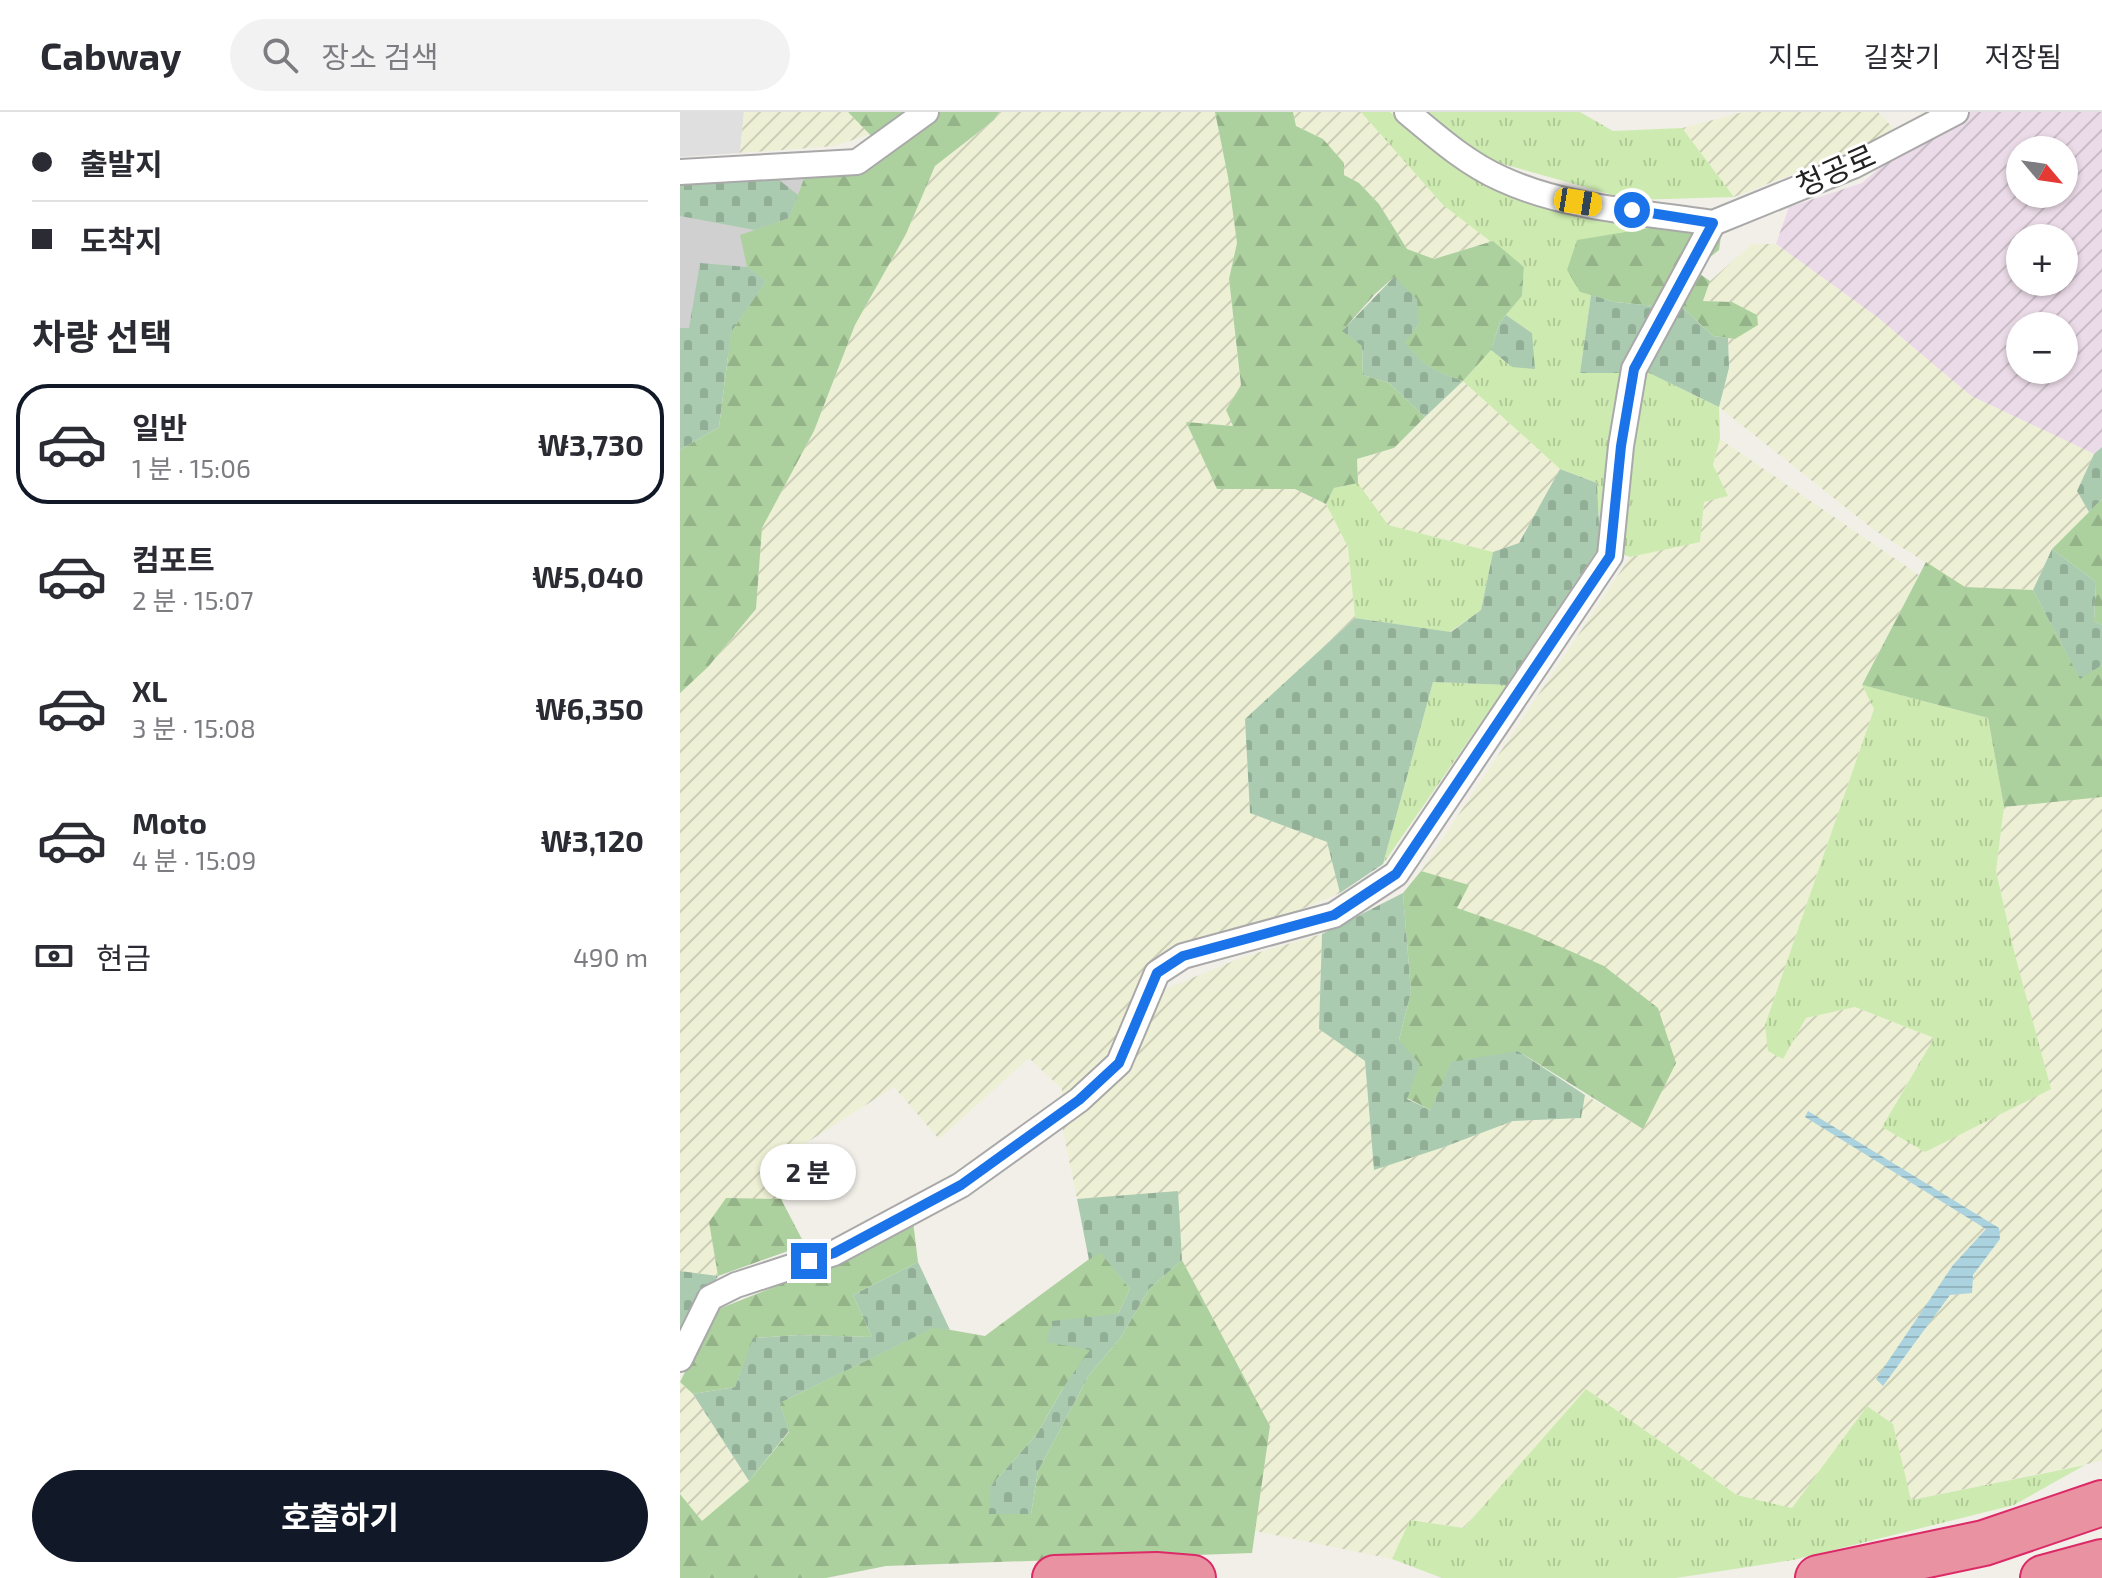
<!DOCTYPE html>
<html lang="ko">
<head>
<meta charset="utf-8">
<style>
	:root { --surface:#fff; --page:#f2f2f3; --text:#2b2b33; --muted:#7c7c81; --line:#e1e1e2; --accent:#111827 }
	body { margin:0; font-family:"Exo 2","Noto Sans KR",sans-serif; background:var(--page); color:var(--text); height:100vh; display:flex; flex-direction:column; font-size:30px; white-space:nowrap }
	* { box-sizing:border-box; margin:0 }
	p { font-size:26px; color:var(--muted) }
	.icon { flex:none; width:44px; height:44px; fill:none; stroke:currentColor; stroke-width:2; stroke-linecap:round; stroke-linejoin:round }
	.map { position:relative; flex:1; overflow:hidden }
	.panel { display:flex; flex-direction:column; background:var(--surface); width:680px }
	.panel>* { flex:none }
	.hud { display:grid; align-content:center; height:176px; padding:0 32px; background:var(--surface) }
	.needle { width:52px; rotate:119deg }
	.buttons { position:absolute; left:1326px; top:24px; display:grid; gap:16px }
	.buttons a { display:grid; place-items:center; width:72px; height:72px; border-radius:50%; background:var(--surface); box-shadow:0 2px 6px #0004; font-size:40px }
	.end { position:absolute; width:36px; height:36px; margin:-18px; border:10px solid #1a73e8; background:#fff; box-shadow:0 0 0 4px #fff }
	.from { border-radius:50% }
	.bubble { position:absolute; height:56px; border-radius:28px; background:var(--surface); box-shadow:0 2px 6px #0004; font-size:26px; font-weight:700; line-height:56px; text-align:center }
	.car { position:absolute; width:24px; height:48px; margin:-24px -12px; border-radius:10px; box-shadow:0 0 6px 2px #0007; background:linear-gradient(#f5c518 24%,#345 0 40%,#f5c518 0 76%,#345 0 86%,#f5c518 0) }
	.hud b { display:flex; align-items:center; gap:28px; height:76px; font-size:30px }
	.hud b+b { border-top:2px solid var(--line) }
	.hud i { width:20px; height:20px; background:var(--text) }
	ul { padding:0; list-style:none }
	li { display:flex; align-items:center; gap:24px; height:120px; margin:0 16px 12px; padding:0 16px; border:4px solid transparent; border-radius:32px }
	li div { flex:1 }
	li b { display:block; font-size:30px }
	li em { font-style:normal; font-weight:700 }
	li.active { border-color:var(--accent) }
	li>.icon { width:72px; height:72px; stroke-width:1.5 }
	h2 { padding:0 32px; font-size:36px; line-height:96px }
	.pay { display:flex; align-items:center; gap:20px; height:88px; padding:0 32px; font-size:30px }
	.pay p { margin-inline-start:auto }
	.button { display:flex; gap:16px; margin-top:auto; padding:16px 32px }
	.button a { flex:1; height:92px; border-radius:48px; background:var(--accent); color:#fff; font-size:32px; font-weight:700; line-height:92px; text-align:center }
	header { display:flex; align-items:center; gap:48px; box-sizing:border-box; height:112px; padding:0 40px; background:var(--surface); border-bottom:2px solid var(--line) }
	header strong { font-size:38px }
	nav { display:flex; gap:44px; margin-inline-start:auto; font-size:28px }
	.search { width:560px; height:72px; background:var(--page); display:flex; align-items:center; gap:20px; box-sizing:border-box; padding:0 28px; border-radius:44px; color:var(--muted); font-size:30px }
	main { display:flex; flex:1; min-height:0 }
	.map>svg:first-child { display:block }
</style>
</head>
<body>
<header>
<strong>Cabway</strong>
<div class="search"><svg class="icon" aria-label="search" viewBox="0 0 24 24"><circle cx="10" cy="10" r="6"/><path d="M15 15l6 6"/></svg>장소 검색</div>
<nav><a>지도</a><a>길찾기</a><a>저장됨</a></nav>
</header>
<main>
<section class="panel">
<div class="hud">
<b><i class="from"></i>출발지</b>
<b><i></i>도착지</b>
</div>
<h2>차량 선택</h2>
<ul>
<li class="active"><svg class="icon" aria-label="car" viewBox="0 0 24 24"><path d="M5 17H2v-5l4-1 3-4h7l3 4 3 1v5h-3M9 17h6M6 11h13"/><circle cx="7" cy="17" r="2"/><circle cx="17" cy="17" r="2"/></svg><div><b>일반</b><p>1 분 · 15:06</p></div><em>₩3,730</em></li>
<li><svg class="icon" aria-label="car" viewBox="0 0 24 24"><path d="M5 17H2v-5l4-1 3-4h7l3 4 3 1v5h-3M9 17h6M6 11h13"/><circle cx="7" cy="17" r="2"/><circle cx="17" cy="17" r="2"/></svg><div><b>컴포트</b><p>2 분 · 15:07</p></div><em>₩5,040</em></li>
<li><svg class="icon" aria-label="car" viewBox="0 0 24 24"><path d="M5 17H2v-5l4-1 3-4h7l3 4 3 1v5h-3M9 17h6M6 11h13"/><circle cx="7" cy="17" r="2"/><circle cx="17" cy="17" r="2"/></svg><div><b>XL</b><p>3 분 · 15:08</p></div><em>₩6,350</em></li>
<li><svg class="icon" aria-label="car" viewBox="0 0 24 24"><path d="M5 17H2v-5l4-1 3-4h7l3 4 3 1v5h-3M9 17h6M6 11h13"/><circle cx="7" cy="17" r="2"/><circle cx="17" cy="17" r="2"/></svg><div><b>Moto</b><p>4 분 · 15:09</p></div><em>₩3,120</em></li>
</ul>
<div class="pay"><svg class="icon" aria-label="cash" viewBox="0 0 24 24"><path d="M3 7h18v10H3z"/><circle cx="12" cy="12" r="2"/></svg>현금<p>490 m</p></div>
<div class="button"><a>호출하기</a></div>
</section>
<div class="map">
<svg width="1422" height="1466" viewBox="0 0 1422 1466">
	<defs>
		<pattern id="industrial-furrows" width="10" height="10" patternUnits="userSpaceOnUse" patternTransform="scale(2)"><rect width="10" height="10" fill="#ebdbe8"/><path d="M-1 1l2-2M0 10L10 0M9 11l2-2" fill="none" stroke="#c9bcc7"/></pattern>
		<pattern id="farmland-furrows" width="10" height="10" patternUnits="userSpaceOnUse" patternTransform="scale(2)"><rect width="10" height="10" fill="#eef0d5"/><path d="M-1 1l2-2M0 10L10 0M9 11l2-2" fill="none" stroke="#ccceb7"/></pattern>
		<pattern id="grass-tufts" width="24" height="20" patternUnits="userSpaceOnUse" patternTransform="scale(2)"><rect width="24" height="20" fill="#cdebb0"/><path d="M3 7l-1-3M5 7V3M7 7l1-3M15 17l-1-3M17 17v-4M19 17l1-3" fill="none" stroke="#b0c997"/></pattern>
		<pattern id="forest-firs" width="22" height="20" patternUnits="userSpaceOnUse" patternTransform="scale(2)"><rect width="22" height="20" fill="#add19e"/><path d="M5 1l3.5 6h-7zM16 11l3.5 6h-7z" fill="#95b388"/></pattern>
		<pattern id="cemetery-stones" width="16" height="16" patternUnits="userSpaceOnUse" patternTransform="scale(2)"><rect width="16" height="16" fill="#aacbaf"/><path d="M2 7V4a2 2 0 0 1 4 0v3zM10 15v-3a2 2 0 0 1 4 0v3z" fill="#92ae96"/></pattern>
		<pattern id="water-rules" width="6" height="5" patternUnits="userSpaceOnUse" patternTransform="scale(2)"><rect width="6" height="5" fill="#aad3df"/><path d="M0 2.5h6" fill="none" stroke="#92b5bf"/></pattern>
	</defs>
	<rect width="100%" height="100%" fill="#f2efe9"/>
	<path fill="#e0dfdf" d="M0,0H64L60,41L0,45Z"/>
	<path fill="url(#industrial-furrows)" fill-rule="evenodd" d="M1286,0H1422V335L1414,342L1291,284L1197,205L1096,132L1109,95L1182,71L1217,41ZM1340,38H1384V82H1340ZM1340,126H1384V170H1340ZM1340,214H1384V258H1340Z"/>
	<path fill="#d0d0d0" d="M0,52L128,56L86,169L0,338Z"/>
	<path fill="url(#farmland-furrows)" d="M64,0H168L190,22L155,34L60,41Z
		M319,0H535L548,65L557,131L549,167L561,274L546,298L554,314L507,310L537,377H615L646,392L668,435L675,506L565,607L570,701L647,730L660,781L463,864L431,947L382,990V977L349,946L259,1027L214,975L90,1054L101,1087H46L29,1110L38,1164L0,1159V581L28,555L76,497L82,416L134,319L175,213L226,122L255,54L314,8Z
		M613,0H681L763,93L813,129L753,147L727,137L699,92L679,71L664,63L643,27L616,14Z
		M1063,0H1198L1218,21L1054,85L1002,16Z
		M1072,132H1096L1197,205L1291,284L1414,342L1397,379L1409,400L1372,437L1353,478L1285,475L1194,418L1039,295L1049,256L1048,226L1055,227L1078,213L1077,204L1052,190L1023,189L1030,169Z
		M783,269L880,357L839,431L813,440L707,413L678,371L677,347L714,336Z
		M1040,327L1239,463L1182,572L1194,597L1085,913L1103,947L1126,906L1175,895L1254,926L1202,1014L1335,843L1316,759L1324,695L1422,685V1349L1230,1388L1213,1312L1187,1294L1112,1397L1057,1383L906,1277L784,1416L731,1408L712,1447L575,1419L590,1314L502,1148L498,1080L397,1087L382,1013L434,969L456,942L483,878L563,845L642,822L639,917L685,949L694,1057L764,1035L833,1009L901,1006L905,983L963,1017L847,820L776,796L788,773L741,759L950,445L1020,429L1024,390Z
		M0,1270L13,1282L69,1369L22,1410L0,1382Z"/>
	<path fill="url(#grass-tufts)" d="M681,0H710L811,74L978,115L945,122L900,180L911,183L900,261L963,258L1039,295L1040,327L1033,353L1048,384L1024,390L1020,430L950,445L920,434L917,371L880,357L783,269L811,238L832,255L852,221L826,203L842,184L844,155L763,93Z
		M731,0H900L933,19L1002,16L1054,85L951,88L816,50Z
		M678,371L708,413L813,440L801,498L770,520L675,506L668,435L646,392L654,376Z
		M753,570L827,573L703,752Z
		M1182,573L1308,606L1324,695L1316,759L1335,843L1371,977L1245,1040L1202,1015L1254,926L1175,895L1126,906L1103,947L1088,939L1085,913L1194,597Z
		M906,1277L1057,1383L1112,1396L1187,1294L1213,1312L1231,1388L1405,1353L1334,1393L1113,1448L996,1466H762L712,1447L730,1408L784,1416Z"/>
	<path fill="url(#forest-firs)" d="M168,0H319L314,8L255,54L226,122L175,213L134,319L82,416L76,497L28,555L0,581V338L39,315L51,220L86,169L67,155L60,123L109,106L128,56L203,36Z
		M535,0H613L616,14L643,27L664,51V63L679,71L699,92L727,137L754,147L813,129L844,155L842,184L820,210L811,238L783,269C754,259 743,255 724,230L739,212L714,165L695,182L663,218L682,234L683,263L709,271L745,305L714,336L677,347L678,371L654,376L646,392L615,377H537L506,310L553,314L546,298L561,273L549,167L557,131L548,65Z
		M994,112L1041,124L1039,138L1024,150L1017,160L1030,169L1023,189L1052,190L1077,203L1078,213L1055,227L1033,224L1004,197L935,190L900,180L887,158L897,128Z
		M1422,387V513L1414,509L1416,470L1372,437Z
		M1246,450L1285,475L1353,478L1400,566L1422,553V685L1324,695L1308,606L1182,573Z
		M741,759L789,773L777,796L847,820L924,854L978,896L996,951L963,1017L838,939L751,998L727,986L719,928L731,880L723,781Z
		M46,1086L101,1087L125,1133L38,1164L29,1110Z
		M233,1109L238,1150L173,1183L192,1225L119,1223L74,1226L55,1275L13,1282L0,1270L36,1198L112,1168Z
		M420,1139L450,1177L438,1202L382,1278L357,1322L310,1375L351,1402L358,1359L409,1263L441,1225L469,1177L502,1148L590,1314L572,1441L206,1454L146,1466H0V1382L22,1409L69,1369L109,1320L100,1291L254,1215L305,1224Z"/>
	<path fill="url(#cemetery-stones)" d="M94,64L118,83L109,106L75,118L0,104V73Z
		M20,151L67,155L86,169L51,220L39,315L0,338V216H9Z
		M714,165L737,187L739,212L725,230C743,255 755,259 783,269L745,305L709,271L683,263L682,234L662,219Z
		M911,183L935,190L975,194L942,261H900Z
		M995,196L1004,197L1033,224L1048,226L1049,256L1039,295L963,258Z
		M826,203L852,221L855,257L832,255L811,238L820,210Z
		M1422,335V387L1409,400L1397,379L1414,342Z
		M880,357L917,371L920,434L827,573L753,570L703,752L660,781L647,730L570,701L565,607L675,506L771,520L801,498L813,440L839,431Z
		M1372,437L1416,470L1414,509L1422,513V553L1400,567L1353,478Z
		M723,781L731,880L719,928L740,952L727,987L751,998L771,950L838,939L905,983L901,1006L833,1009L764,1035L694,1058L685,949L639,917L642,822Z
		M498,1079L502,1148L469,1177L441,1225L409,1263L358,1359L351,1402H309L310,1375L357,1322L385,1273L410,1238L366,1230L372,1209L438,1202L450,1177L420,1140L409,1148L397,1087Z
		M238,1150L270,1218L253,1216L100,1291L109,1319L69,1369L13,1282L55,1275L73,1226L119,1223L192,1225L173,1183Z
		M0,1159L38,1164L0,1227Z"/>
	<path fill="url(#water-rules)" d="M1128,999L1319,1116L1320,1127L1293,1163L1292,1181L1270,1183L1203,1274L1196,1267L1273,1153L1306,1117L1125,1005Z"/>
	<g fill="none" stroke-linecap="round" stroke-linejoin="round">
		<g stroke="#a9a9a9" stroke-width="28">
			<path id="street" d="M727,0C757,25 786,51 822,67C887,97 963,100 1033,111
				M0,60L177,50L246,0
				M1033,111L1173,54L1276,0
				M0,1247L30,1186L56,1173L154,1141L281,1073L399,988L439,951L477,861L503,844L654,803L716,762L930,444L941,334L954,257L1033,111"/>
		</g>
		<g stroke="#dc2a67" stroke-width="48">
			<path id="highway" d="M375,1466L476,1463L513,1466
				M1138,1466L1304,1431L1422,1391
				M1363,1466L1422,1450"/>
		</g>
		<use href="#street" stroke="#fff" stroke-width="24"/>
		<use href="#highway" stroke="#e892a2" stroke-width="44"/>
	</g>
	<g fill="none" stroke-linecap="round" stroke-linejoin="round">
		<path stroke="#1a73e8" stroke-width="10" d="M129,1149L154,1141L281,1073L399,988L439,951L477,861L503,844L654,803L716,762L930,444L941,334L954,257L1033,111L952,98"/>
	</g>
	<g text-anchor="middle" stroke-width="6" stroke-linejoin="round" paint-order="stroke">
		<g font-size="30" fill="#222" stroke="#fff">
			<text transform="translate(1156 59) rotate(-24)" y="10">청공로</text>
		</g>
	</g>
</svg>
<div class="buttons">
<a><svg class="needle" viewBox="-14 -14 28 28"><path d="M0-13l5 13h-10z" fill="#e53935"/><path d="M0 13l5-13h-10z" fill="#7c7c81"/></svg></a>
<a>+</a>
<a>−</a>
</div>
<i class="end from" style="left:952px;top:98px"></i>
<i class="end" style="left:129px;top:1149px"></i>
<div class="bubble" style="left:80px;top:1032px;width:96px">2 분</div>
<i class="car" style="left:898px;top:90px;rotate:99deg"></i>
</div>
</main>
</body>
</html>
